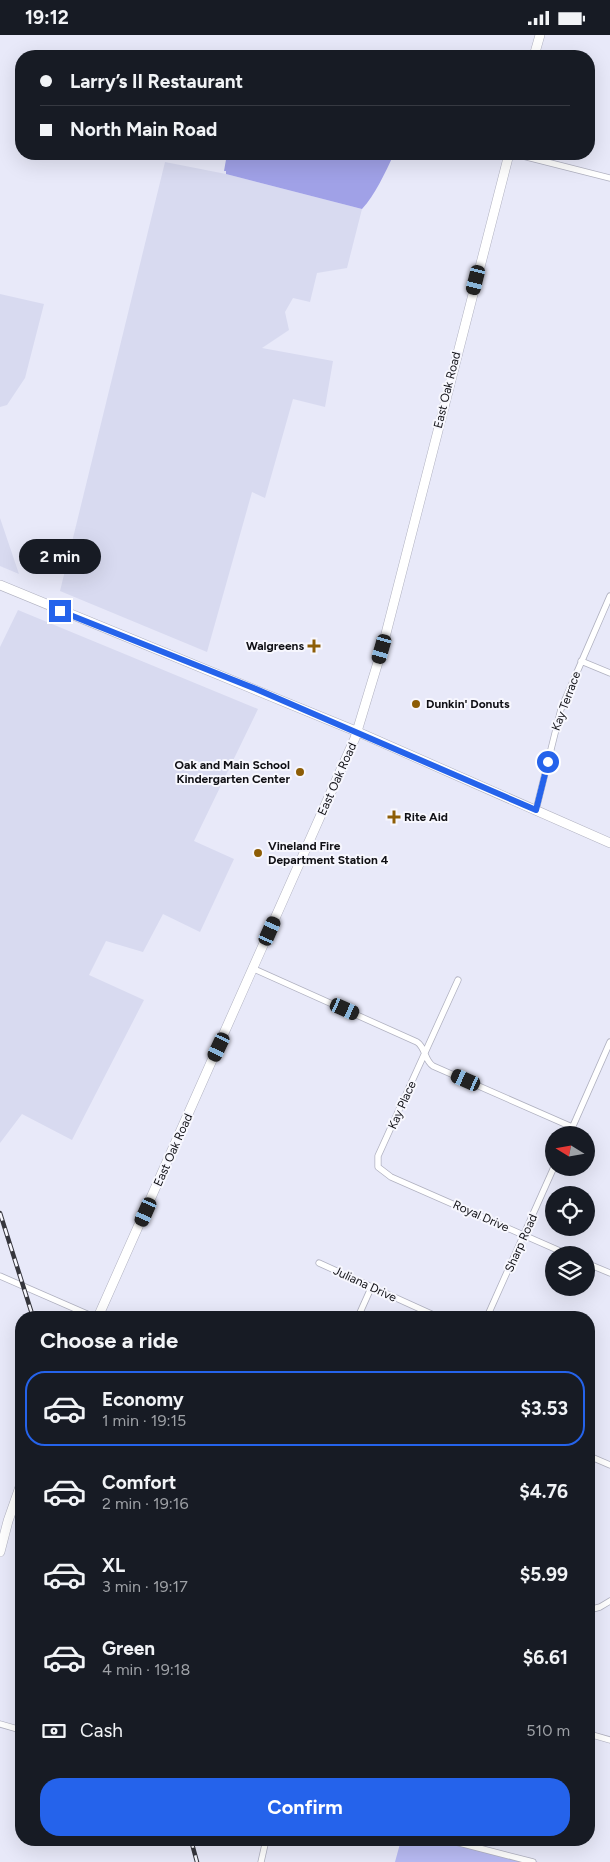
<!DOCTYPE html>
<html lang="en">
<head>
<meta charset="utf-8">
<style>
	:root { --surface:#171b24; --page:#20242c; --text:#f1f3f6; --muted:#9ea1a6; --line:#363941; --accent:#2563eb }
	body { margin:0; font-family:Figtree,sans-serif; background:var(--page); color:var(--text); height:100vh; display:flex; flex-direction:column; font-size:19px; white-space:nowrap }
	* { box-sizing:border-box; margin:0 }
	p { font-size:16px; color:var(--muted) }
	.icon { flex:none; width:28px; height:28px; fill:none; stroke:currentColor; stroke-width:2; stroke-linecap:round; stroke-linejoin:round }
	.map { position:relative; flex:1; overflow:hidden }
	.details { position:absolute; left:15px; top:1276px; width:580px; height:535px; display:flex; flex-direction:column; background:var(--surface); border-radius:20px; box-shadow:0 5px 20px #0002 }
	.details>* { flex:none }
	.banner { position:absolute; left:15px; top:15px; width:580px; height:110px; border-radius:20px; box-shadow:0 5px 20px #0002; display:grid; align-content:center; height:110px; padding:0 25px; background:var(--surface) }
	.needle { width:32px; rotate:281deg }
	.fabs { position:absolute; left:545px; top:1091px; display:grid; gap:10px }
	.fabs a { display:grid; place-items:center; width:50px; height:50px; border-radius:50%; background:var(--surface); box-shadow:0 5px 20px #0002; font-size:25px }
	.end { position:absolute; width:22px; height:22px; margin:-11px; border:6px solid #2563eb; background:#fff; box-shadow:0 0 0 2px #fff }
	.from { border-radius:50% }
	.bubble { position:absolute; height:35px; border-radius:18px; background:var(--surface); box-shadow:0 5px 20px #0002; font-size:16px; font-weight:700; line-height:35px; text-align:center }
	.car { position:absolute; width:15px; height:30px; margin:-15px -8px; border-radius:6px; box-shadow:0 0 4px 1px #0007; background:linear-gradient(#222 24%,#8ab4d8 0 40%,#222 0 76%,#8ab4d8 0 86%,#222 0) }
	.banner b { display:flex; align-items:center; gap:18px; height:48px; font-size:19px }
	.banner b+b { border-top:1px solid var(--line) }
	.banner i { width:12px; height:12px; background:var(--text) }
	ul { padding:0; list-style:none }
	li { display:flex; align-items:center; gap:15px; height:75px; margin:0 10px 8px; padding:0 15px; border:2px solid transparent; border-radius:20px }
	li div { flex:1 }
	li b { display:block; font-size:19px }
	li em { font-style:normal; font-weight:700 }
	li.active { border-color:var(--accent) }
	li>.icon { width:45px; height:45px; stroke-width:1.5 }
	h2 { padding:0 25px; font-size:22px; line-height:60px }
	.pay { display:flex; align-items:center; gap:12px; height:55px; padding:0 25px; font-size:19px }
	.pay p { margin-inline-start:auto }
	.cta { display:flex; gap:10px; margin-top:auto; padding:10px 25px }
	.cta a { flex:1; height:58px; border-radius:20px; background:var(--accent); color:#fff; font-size:20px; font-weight:700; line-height:58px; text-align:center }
	.status { display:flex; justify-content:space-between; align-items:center; height:35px; padding:0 25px; background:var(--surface); direction:ltr }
	.status svg { height:14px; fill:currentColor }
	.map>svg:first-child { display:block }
</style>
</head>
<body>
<div class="status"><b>19:12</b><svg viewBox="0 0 49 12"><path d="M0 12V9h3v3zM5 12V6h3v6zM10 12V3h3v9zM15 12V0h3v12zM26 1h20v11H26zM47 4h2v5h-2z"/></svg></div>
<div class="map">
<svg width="610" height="1827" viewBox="0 0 610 1827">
	<rect width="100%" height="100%" fill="#e8e9f9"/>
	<path fill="#d8daf0" d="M165,127L226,139L362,174L347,233L317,238L310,267L293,263L285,277L289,295L262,313L333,326L325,372L293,364L265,463L252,457L207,617L60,556Z
		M0,259L44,269L25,343L7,370L0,372Z
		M0,483L19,539L0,531Z
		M18,575L258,674L194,806L234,824L200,897L163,879L143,917L106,906L89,940L144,965L72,1105L22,1079L0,1108V612Z"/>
	<path fill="#b8baf3" d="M401,1805H452L538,1827H395Z"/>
	<path fill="#a0a1e7" d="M227,119H394C385,138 375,160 362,174L226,139V136H224Z"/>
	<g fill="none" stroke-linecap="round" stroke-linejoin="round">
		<g stroke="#b0b1c0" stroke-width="7">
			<path id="street" d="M515,119L610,143
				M581,626L610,638
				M536,775L561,674L610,561
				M254,934L417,1007C426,1013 424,1025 433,1031L572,1092
				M458,945L378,1121V1132L391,1142L569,1220
				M569,1100L610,1007
				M319,1228L438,1282
				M586,1228L610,1238
				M0,1241L94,1282
				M358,1282L371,1253
				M487,1282L554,1132
				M589,1421L610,1430
				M589,1575L600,1572L610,1566
				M0,1689L21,1695
				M589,1699L610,1705
				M448,1805L533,1827
				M261,1827L266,1805"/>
		</g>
		<g stroke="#b0b1c0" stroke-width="10">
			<path id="secondary" d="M534,21L540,0
				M98,1282L355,703L382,614L509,119
				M0,1517L8,1486L21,1449"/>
		</g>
		<g stroke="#b0b1c0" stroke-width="10">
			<path id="primary" d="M0,550L358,697L610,808"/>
		</g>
		<use href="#street" stroke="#fff" stroke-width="5.5"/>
		<use href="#secondary" stroke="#fff" stroke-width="9"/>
		<use href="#primary" stroke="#fff" stroke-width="9"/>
		<g stroke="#36363d" stroke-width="4.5">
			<path id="rail" d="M0,1178L33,1282
				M191,1805L197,1827"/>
		</g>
		<use href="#rail" stroke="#f7f7fe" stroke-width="2.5" stroke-dasharray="8" stroke-linecap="butt"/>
	</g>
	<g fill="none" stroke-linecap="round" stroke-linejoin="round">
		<path stroke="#2563eb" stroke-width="6" d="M60,576L256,654L536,775L548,727"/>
	</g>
	<g fill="#8d5d06" stroke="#f7f7fe" stroke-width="2">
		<path d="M311.5 603.5h5v5h5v5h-5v5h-5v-5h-5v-5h5z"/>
		<circle cx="416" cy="669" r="5"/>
		<circle cx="300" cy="737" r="5"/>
		<path d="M391.5 774.5h5v5h5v5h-5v5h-5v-5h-5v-5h5z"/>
		<circle cx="258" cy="818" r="5"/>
	</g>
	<g text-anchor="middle" stroke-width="4" stroke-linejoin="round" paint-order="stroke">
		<g font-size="12" fill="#101015" stroke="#f7f7fe">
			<text transform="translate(447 355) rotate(-76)" y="4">East Oak Road</text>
			<text transform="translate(566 666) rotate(-70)" y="4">Kay Terrace</text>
			<text transform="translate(337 744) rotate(-66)" y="4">East Oak Road</text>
			<text transform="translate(402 1070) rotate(-66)" y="4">Kay Place</text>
			<text transform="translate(173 1115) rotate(-66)" y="4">East Oak Road</text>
			<text transform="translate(481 1181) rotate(24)" y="4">Royal Drive</text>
			<text transform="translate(521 1208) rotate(-66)" y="4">Sharp Road</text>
			<text transform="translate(365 1249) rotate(25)" y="4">Juliana Drive</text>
		</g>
		<g font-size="12" font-weight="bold" fill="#101015" stroke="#f7f7fe" text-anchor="start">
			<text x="304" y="615" text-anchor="end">Walgreens</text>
			<text x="426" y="673">Dunkin' Donuts</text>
			<text x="290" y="734" text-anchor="end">Oak and Main School<tspan x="290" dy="14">Kindergarten Center</tspan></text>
			<text x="404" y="786">Rite Aid</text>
			<text x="268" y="815">Vineland Fire<tspan x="268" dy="14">Department Station 4</tspan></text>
		</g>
	</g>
</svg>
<div class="fabs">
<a><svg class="needle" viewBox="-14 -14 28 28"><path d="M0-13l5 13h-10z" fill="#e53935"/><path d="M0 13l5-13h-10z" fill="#9ea1a6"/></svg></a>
<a><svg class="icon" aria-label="locate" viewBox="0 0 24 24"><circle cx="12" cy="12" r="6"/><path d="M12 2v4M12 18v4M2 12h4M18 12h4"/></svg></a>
<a><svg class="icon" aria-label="layers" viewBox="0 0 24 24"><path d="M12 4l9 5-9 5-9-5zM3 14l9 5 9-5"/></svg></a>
</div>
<i class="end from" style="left:548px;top:727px"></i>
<i class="end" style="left:60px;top:576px"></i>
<div class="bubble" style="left:19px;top:504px;width:82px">2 min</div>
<i class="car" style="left:476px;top:245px;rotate:194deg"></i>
<i class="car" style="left:382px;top:614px;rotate:196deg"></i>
<i class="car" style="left:270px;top:896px;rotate:24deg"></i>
<i class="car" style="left:345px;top:974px;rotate:114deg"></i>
<i class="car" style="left:219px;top:1012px;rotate:205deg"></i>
<i class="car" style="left:466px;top:1045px;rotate:294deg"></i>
<i class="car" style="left:146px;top:1177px;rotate:204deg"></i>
<div class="banner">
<b><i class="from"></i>Larry’s II Restaurant</b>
<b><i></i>North Main Road</b>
</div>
<section class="details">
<h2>Choose a ride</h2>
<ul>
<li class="active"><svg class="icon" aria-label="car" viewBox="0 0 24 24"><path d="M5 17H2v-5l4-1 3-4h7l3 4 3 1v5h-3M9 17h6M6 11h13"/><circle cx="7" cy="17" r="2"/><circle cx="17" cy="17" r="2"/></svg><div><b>Economy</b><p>1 min · 19:15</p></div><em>$3.53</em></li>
<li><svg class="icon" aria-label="car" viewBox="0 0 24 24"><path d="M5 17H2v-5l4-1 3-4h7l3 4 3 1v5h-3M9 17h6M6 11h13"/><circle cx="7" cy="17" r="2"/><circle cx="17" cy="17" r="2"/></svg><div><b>Comfort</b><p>2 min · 19:16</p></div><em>$4.76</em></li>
<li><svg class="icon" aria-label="car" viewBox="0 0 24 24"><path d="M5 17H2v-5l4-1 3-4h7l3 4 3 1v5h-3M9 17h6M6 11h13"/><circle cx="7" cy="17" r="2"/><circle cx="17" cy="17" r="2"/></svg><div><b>XL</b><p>3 min · 19:17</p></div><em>$5.99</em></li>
<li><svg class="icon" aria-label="car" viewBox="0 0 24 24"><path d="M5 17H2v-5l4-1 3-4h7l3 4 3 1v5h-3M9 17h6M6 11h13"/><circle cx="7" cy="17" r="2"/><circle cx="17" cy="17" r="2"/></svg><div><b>Green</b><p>4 min · 19:18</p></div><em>$6.61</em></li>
</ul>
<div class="pay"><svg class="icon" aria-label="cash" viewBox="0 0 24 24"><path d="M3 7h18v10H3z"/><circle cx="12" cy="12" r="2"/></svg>Cash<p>510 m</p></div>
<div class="cta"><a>Confirm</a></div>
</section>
</div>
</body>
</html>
